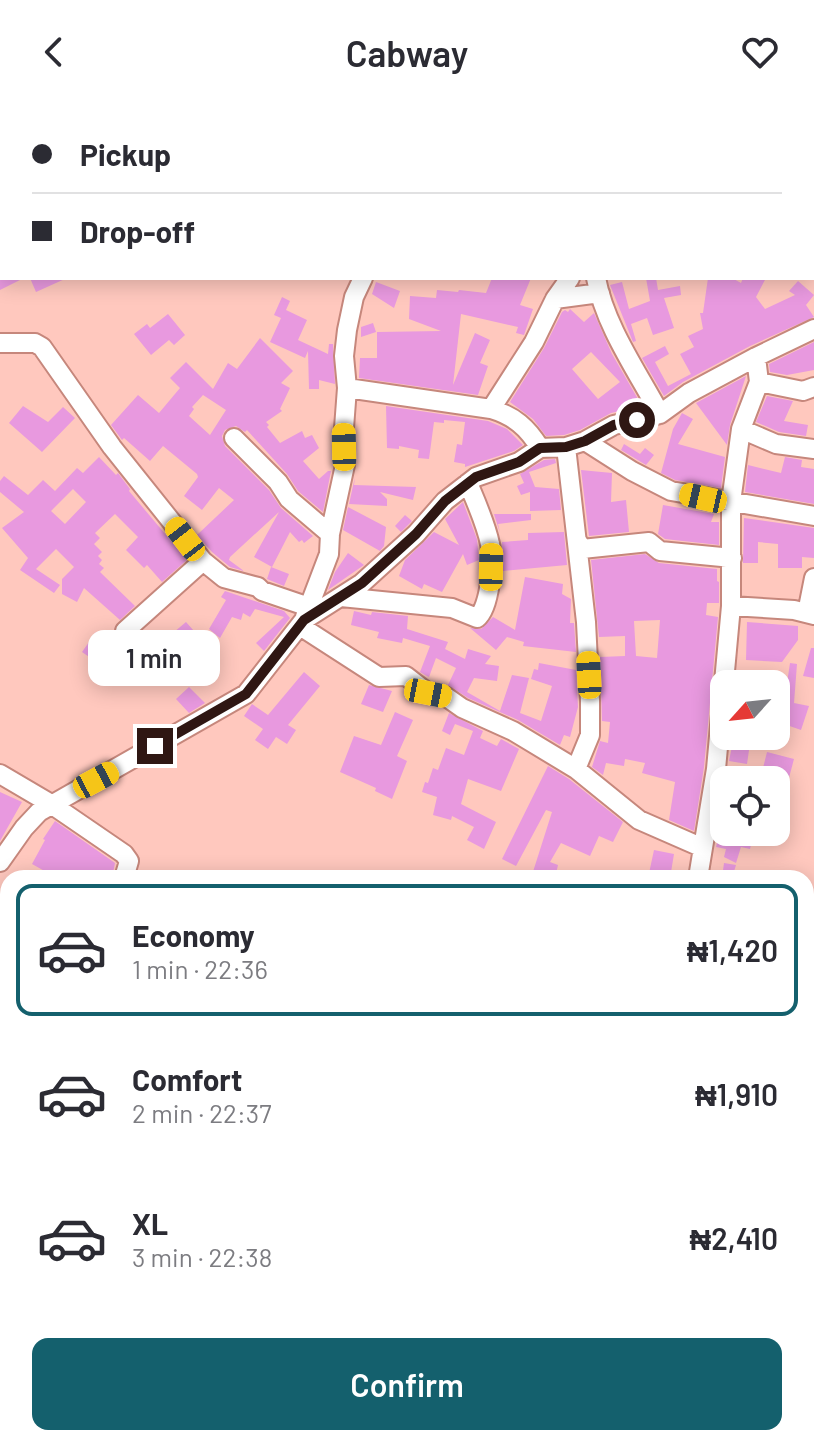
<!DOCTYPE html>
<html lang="en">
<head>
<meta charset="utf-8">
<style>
	:root { --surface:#fff; --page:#f2f2f3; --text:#2b2b33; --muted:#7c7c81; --line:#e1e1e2; --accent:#14606d }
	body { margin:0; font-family:Barlow,sans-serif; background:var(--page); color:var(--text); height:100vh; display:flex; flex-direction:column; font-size:30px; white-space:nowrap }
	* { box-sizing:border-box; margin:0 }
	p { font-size:26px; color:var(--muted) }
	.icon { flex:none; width:44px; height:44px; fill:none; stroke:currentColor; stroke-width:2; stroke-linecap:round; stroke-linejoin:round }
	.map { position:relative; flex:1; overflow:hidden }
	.panel { position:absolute; left:0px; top:766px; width:814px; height:576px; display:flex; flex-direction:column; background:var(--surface); border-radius:24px 24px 0 0; box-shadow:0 4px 20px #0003 }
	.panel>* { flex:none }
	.banner { position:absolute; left:0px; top:0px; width:814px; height:176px; box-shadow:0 4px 20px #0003; display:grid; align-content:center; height:176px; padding:0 32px; background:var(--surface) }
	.needle { width:52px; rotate:243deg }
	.fabs { position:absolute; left:710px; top:566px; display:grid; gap:16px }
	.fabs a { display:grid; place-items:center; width:80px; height:80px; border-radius:16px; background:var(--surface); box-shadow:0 4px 20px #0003; font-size:40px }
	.end { position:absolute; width:36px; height:36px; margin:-18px; border:10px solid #2f1713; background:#fff; box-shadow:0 0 0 4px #fff }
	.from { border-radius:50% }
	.bubble { position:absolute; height:56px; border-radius:16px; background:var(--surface); box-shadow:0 4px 20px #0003; font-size:26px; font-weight:600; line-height:56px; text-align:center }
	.car { position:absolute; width:24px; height:48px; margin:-24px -12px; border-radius:10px; box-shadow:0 0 6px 2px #0007; background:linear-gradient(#f5c518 24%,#345 0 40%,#f5c518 0 76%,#345 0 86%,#f5c518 0) }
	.banner b { display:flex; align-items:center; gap:28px; height:76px; font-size:30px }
	.banner b+b { border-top:2px solid var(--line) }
	.banner i { width:20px; height:20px; background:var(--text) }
	ul { padding:14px 0 0; list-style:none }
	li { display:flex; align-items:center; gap:24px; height:132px; margin:0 16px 12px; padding:0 16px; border:4px solid transparent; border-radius:16px }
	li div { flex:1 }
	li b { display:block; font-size:30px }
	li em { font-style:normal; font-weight:600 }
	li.active { border-color:var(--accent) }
	li>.icon { width:72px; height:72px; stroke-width:1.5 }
	.button { display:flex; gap:16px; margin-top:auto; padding:16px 32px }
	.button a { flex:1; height:92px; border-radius:16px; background:var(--accent); color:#fff; font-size:32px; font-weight:600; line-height:92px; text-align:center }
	header { display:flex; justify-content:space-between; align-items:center; height:104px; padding:0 32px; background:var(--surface); font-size:36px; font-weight:600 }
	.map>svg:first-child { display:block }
</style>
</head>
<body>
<header><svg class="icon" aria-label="back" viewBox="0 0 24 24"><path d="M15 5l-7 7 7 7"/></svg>Cabway<svg class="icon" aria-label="heart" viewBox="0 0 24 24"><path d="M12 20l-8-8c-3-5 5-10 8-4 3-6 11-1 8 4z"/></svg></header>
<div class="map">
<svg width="814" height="1342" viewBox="0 0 814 1342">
	<rect width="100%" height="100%" fill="#ffc8be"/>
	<path fill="#e899df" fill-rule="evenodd" d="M0,174H24L0,186Z
		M30,174H67L36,188Z
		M492,174H531L520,201L533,205L524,231L516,229L518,223L461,210L453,281L475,229L490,236L480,259L488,262L478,291L359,274L360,254H377V228L441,227L409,215L410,192L436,194L437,186L458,188L459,186L486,189Z
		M646,174H656L658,186L680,182L681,191L664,194L674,224L653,231L647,214L631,220L636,237L633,238L610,181L622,178L629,205L650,197Z
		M708,174H732L741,179L743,174H766L756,193L765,205L795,191L789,187L798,177L814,191L806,201L814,213L750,242L683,278L664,292L642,254L665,242L669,250L655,258L668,282L691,270L680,250L694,243L688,232L703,225L700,209H703Z
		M376,178L400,187L394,204L372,190Z
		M282,193L290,197L286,206L307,216L298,236L328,250L329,240H333L335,280L319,276V285H309L308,247L305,254L270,238L281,214L274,211Z
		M570,205L584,218L594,209L612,250L642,302L611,309L580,326L564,331L546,332L533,315L510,298L544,244L562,208L565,206L568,208ZM591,248L620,278L598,295L572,265Z
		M168,210L185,231L174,241L169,236L151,251L134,230L147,220L150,224Z
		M373,219L376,228L361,233V223Z
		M260,234L293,267L281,279L290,284L280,305L282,307L266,318L269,321L267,323L280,339L302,327L305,334L312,331L319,344L303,357L319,375L328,367H331L323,408L298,387L287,370L247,326L245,328L236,322L225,326L222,332L225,342L269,386L281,404L313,432L304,439L302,436L299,438L290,428L272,463L254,453L279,408L230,453L229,456L244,467L230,463L212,448L197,431L234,396L219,384L202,406L184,392L198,373L197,370L163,342L150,357L124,334L122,336L111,321L138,291L159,309L180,284L170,274L186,258L213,285L228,259L237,265ZM203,291L226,306L210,331L189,312L194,305L192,303Z
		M814,238V266L787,271L770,268L769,260Z
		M746,272L730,321L727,341L696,299Z
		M767,292L793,297L784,317L808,321L806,332L779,328L756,318Z
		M23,302L48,318L63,303L75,314L42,348L9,319Z
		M386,302L488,317L507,325L523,341L514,347L465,363V360L454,358L457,340L462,341L465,318L444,316V319L434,318L429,355L418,354L419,346L399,342V345L387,344Z
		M682,309L693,315L678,340L725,353L721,384L675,376L661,369L673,325Z
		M624,340L640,350L645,344L654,351L646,361L621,346Z
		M99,353L116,371L118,369L130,385L129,387L187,456L162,478L147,461L144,464L126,446L138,433L115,410L95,429L100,434L94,440L102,448L98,452L102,456L99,460L104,464L100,468L135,502L120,516L84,484L77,498L62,490V475L74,463L56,445L36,465L60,481L54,489L20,466L28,454L2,424L24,408L0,388V377L4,372L28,391L43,376L55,387L77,364L83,369ZM73,385L86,398L65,420L51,407Z
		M785,353L802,356L801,363L814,365V400L745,388L748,361L781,369Z
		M555,355L556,359L529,368L535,383L559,385L561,406L530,407V388L521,391L517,382L524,379L520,370L544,356Z
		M581,366L612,369L611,398L626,396L629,428L589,432Z
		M355,373L354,381L416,383L413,396L380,388L387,395V402L349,400Z
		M463,398L477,435L479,456L467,461L463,450L442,488L424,480L422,485L399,472L405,456L434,428L459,441L445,415Z
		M663,401L714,410L711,418H719V441L665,435L658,430Z
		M348,403L386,423L384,442L380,447L343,426Z
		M494,410H531V416L498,420L500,429Z
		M405,411L412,417L401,428L395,422Z
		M744,414L814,424V454L802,453V464H778V440L758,438V459H743Z
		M564,428L567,461L503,467L502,438L528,436V429Z
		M348,449L364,461L328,486L335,468Z
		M645,450L659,459L717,465V477L719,478V499H707L706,511L718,513L704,663L694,727L669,716L675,678L642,669L645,659L625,655L624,662L606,659L603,671L592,663L600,637L608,639L610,618L602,617L600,553L625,552V532L599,533L591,456ZM660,516L657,554L636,552L634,517Z
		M271,463L289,470L284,482L267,475Z
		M525,473L563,480L562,490L571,495L570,519H574L576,548L523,542L524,538L507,533L496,546L470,524L481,525L493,513L515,526Z
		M225,487L284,507L290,514L264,547L256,539L284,513L255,505L250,513L243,509L241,516L232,513L220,534L209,525L226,496L221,493Z
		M354,507L371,511L372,508L408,512L407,525L448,538L445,545L465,555L468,545L491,552L485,560L499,562L497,577L474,574L467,588L500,607L512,571L529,574L520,609L541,617L552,582L531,575L534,565L538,566L539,559L576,566L578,603L570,633L564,631L560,641L518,616L468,594L448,581L456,564L436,554L429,573L425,571L420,568L430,542L403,534L402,539L377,534L379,528L351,521Z
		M186,518L194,527L176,543L167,534Z
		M747,518L798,522V536L782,558L746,556Z
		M96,528L114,541L101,561L82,548Z
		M811,544H814V574L803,572Z
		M143,551L156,562L142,577L129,566Z
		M176,553L187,563L176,576L165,566Z
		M790,559L797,560L794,599L809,602L801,626L781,619Z
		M304,568L320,582L288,621L296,626L287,640L276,633L268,645L255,636L263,625L244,612L252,600L268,611Z
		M369,581L392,587L383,608L361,600Z
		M189,583L205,599L189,609L176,595Z
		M395,608L413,616L397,652L407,657L392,695L375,687L376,684L340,668L354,632L381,641Z
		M449,609L483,627L480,634L497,642L501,635L519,645L501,687L468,675L461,700L496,718L484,745L467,736L474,723L452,712L451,716L433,711L437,693L422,688L425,678L428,679L433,664L438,666L446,644L464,651L473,627L455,620L450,631L442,627Z
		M734,632H751L747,660L729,657Z
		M767,648L794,655L786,685L776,682V676H760Z
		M548,662L569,675L623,718L613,738L599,732L590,752L561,739L550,758L558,761L555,774H531L552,708L546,706L516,762L502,755Z
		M0,688L22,698L0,737Z
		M55,717L115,759L112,774H57L32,760L45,736L43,735Z
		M720,728H754L750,745L741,743L736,759L724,753L726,745L716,743Z
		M654,746L674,750L670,774H648Z
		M724,759L736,761L732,774H722Z"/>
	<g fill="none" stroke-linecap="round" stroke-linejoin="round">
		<g stroke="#c6877c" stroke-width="22">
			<path id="minor" d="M572,0L573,2
				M797,0L799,2
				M448,2L449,0
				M462,2L468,0
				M812,37L814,43
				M812,62H814
				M812,115L814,117
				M596,174C605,222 637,267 660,310
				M555,195L600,189
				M0,239H35L42,243L112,343L203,457L224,474L258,483L262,487L309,503
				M759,278L803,287L814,283
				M347,284L491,305C514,312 527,323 540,344
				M491,305L534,238L555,195L570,174
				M741,325L776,340L814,345
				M234,334L278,378L289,395L330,430
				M585,337L632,367L671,387L814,412
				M566,343L586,518L590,597V631L576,665
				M578,438L582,445L649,438L660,447L732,454
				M341,493L452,504L477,514C490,504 494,456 490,440C486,420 476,398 468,379
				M731,502L794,506L814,511
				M807,509L814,474
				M305,513L329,450L330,430L345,361L344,324L347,284L344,252L347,226L354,193L363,174
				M300,522L379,573L406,572L428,589L445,592L462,604L513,627L576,665L639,716L703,744
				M125,527L203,457
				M0,670L51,700L124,750L129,757L124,774
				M0,758L24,724L39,708L246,590L304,516L362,479L416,430L445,397L476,373L519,358L540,344L566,343L585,337L614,321L660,310L689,289L756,253L814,225
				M698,774L716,665L731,502V398L741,325L759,278L756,253
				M806,892L814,889
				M0,902H8
				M806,976L814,975
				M0,1054L8,1037
				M0,1111L8,1110
				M313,1334L321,1342
				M463,1334L467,1342
				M655,1334L662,1342
				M740,1334L752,1342
				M3,1342L8,1324
				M150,1342L153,1338L157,1342
				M372,1342L382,1334
				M812,1342L814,1340"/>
		</g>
		<use href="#minor" stroke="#fff" stroke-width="18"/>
	</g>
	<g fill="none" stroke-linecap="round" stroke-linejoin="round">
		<path stroke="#2f1713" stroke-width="10" d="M155,642L246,590L304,516L362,479L416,430L445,397L476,373L519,358L540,344L566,343L585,337L614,321L637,316"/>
	</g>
</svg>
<div class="fabs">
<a><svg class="needle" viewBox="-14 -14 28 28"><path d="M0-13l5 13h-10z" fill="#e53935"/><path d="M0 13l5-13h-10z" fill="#7c7c81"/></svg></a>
<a><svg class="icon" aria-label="locate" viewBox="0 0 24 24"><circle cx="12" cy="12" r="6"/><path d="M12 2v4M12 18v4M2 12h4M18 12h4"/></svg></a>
</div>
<i class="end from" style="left:637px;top:316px"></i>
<i class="end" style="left:155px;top:642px"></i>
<div class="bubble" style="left:88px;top:526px;width:132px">1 min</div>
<i class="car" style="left:344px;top:343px;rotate:359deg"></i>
<i class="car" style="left:703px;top:394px;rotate:283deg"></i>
<i class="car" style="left:185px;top:435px;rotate:322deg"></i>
<i class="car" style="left:491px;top:463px;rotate:1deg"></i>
<i class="car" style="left:589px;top:571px;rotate:357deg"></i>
<i class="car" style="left:428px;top:589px;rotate:101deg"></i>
<i class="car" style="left:96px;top:676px;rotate:62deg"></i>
<div class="banner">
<b><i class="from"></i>Pickup</b>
<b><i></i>Drop-off</b>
</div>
<section class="panel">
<ul>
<li class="active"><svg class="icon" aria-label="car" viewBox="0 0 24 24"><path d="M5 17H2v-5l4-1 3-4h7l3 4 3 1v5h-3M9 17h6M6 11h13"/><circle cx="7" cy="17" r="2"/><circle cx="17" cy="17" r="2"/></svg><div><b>Economy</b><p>1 min · 22:36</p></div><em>₦1,420</em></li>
<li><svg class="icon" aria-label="car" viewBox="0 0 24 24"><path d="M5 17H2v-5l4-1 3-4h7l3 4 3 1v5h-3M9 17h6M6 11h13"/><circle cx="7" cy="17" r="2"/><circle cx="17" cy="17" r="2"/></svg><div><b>Comfort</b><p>2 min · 22:37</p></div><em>₦1,910</em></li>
<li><svg class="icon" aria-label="car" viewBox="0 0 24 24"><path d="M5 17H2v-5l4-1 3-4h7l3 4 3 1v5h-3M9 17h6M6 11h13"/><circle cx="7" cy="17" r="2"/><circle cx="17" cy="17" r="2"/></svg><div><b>XL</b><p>3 min · 22:38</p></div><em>₦2,410</em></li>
</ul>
<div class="button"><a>Confirm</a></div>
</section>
</div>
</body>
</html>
